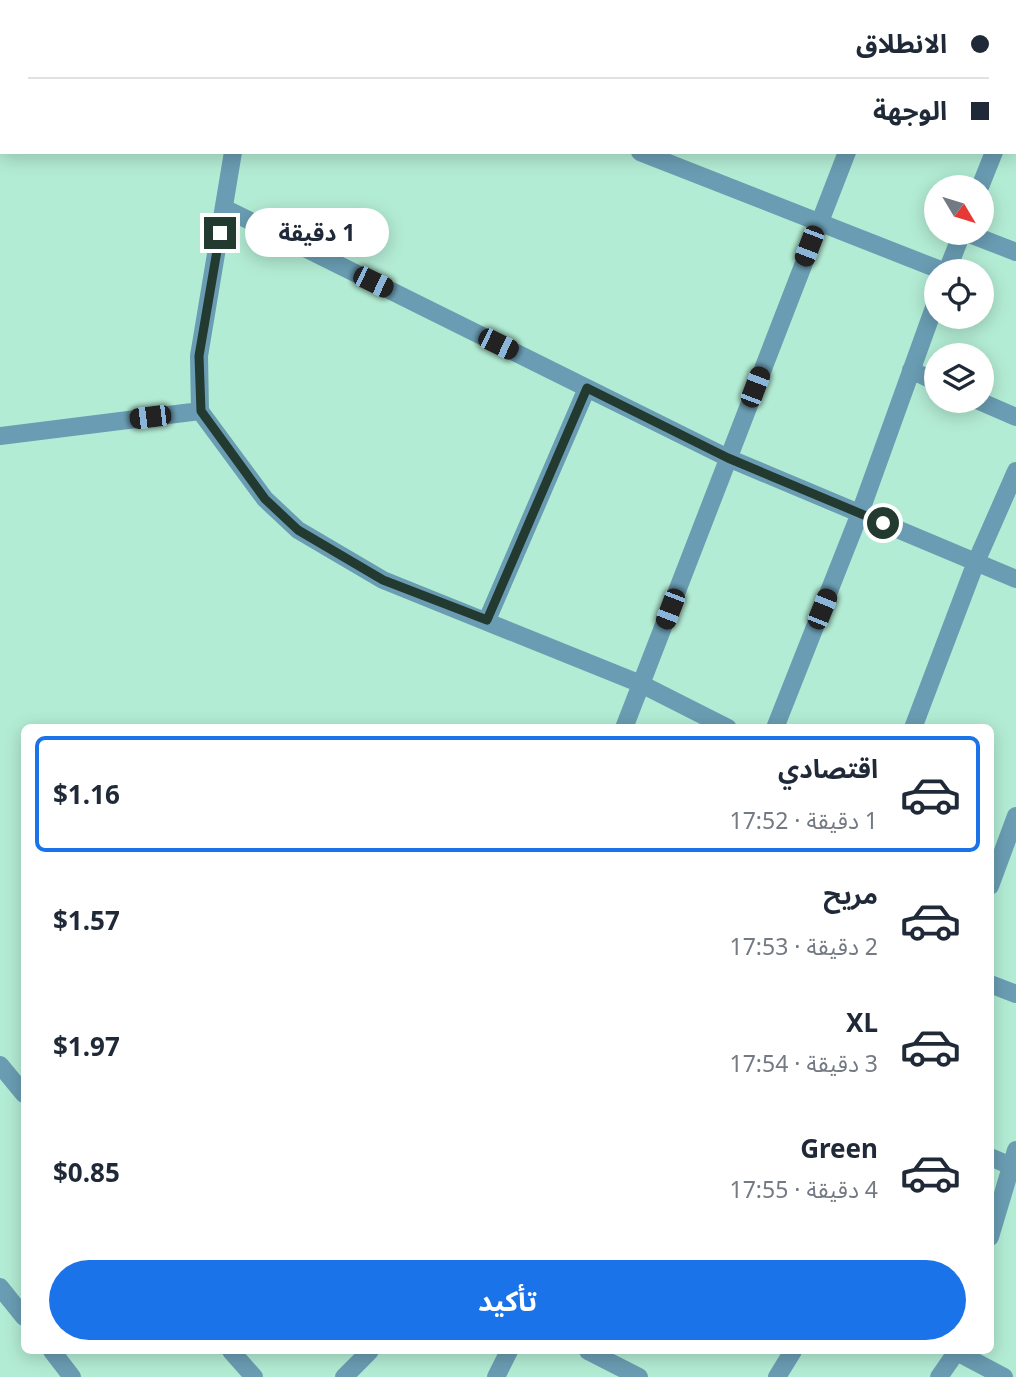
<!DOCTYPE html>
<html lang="ar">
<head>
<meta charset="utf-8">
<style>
	:root { --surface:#fff; --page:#f2f2f3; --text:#1f2937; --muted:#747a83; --line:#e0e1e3; --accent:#1a73e8 }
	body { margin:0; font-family:"Noto Sans","Noto Sans Arabic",sans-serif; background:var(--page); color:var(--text); direction:rtl; height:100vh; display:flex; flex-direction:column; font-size:26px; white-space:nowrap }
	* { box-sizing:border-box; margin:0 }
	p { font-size:23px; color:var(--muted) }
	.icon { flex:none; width:38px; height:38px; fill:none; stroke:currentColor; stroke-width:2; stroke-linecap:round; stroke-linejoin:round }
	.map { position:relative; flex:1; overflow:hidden; direction:ltr }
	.side { position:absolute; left:21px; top:724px; width:973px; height:630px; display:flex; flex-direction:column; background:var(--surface); border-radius:10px; box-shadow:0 4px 18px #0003; direction:rtl }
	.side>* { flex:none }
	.banner { position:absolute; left:0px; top:0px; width:1017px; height:154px; box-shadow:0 4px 18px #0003; direction:rtl; display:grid; align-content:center; height:154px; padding:0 28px; background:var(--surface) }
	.needle { width:46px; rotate:128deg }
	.tools { position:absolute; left:924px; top:175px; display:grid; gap:14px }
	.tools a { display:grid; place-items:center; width:70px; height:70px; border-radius:50%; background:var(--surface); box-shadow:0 4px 18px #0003; font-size:35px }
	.end { position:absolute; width:32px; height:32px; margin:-16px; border:9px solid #233a31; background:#fff; box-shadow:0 0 0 4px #fff }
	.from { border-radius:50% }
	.bubble { position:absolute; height:49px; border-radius:24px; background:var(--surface); box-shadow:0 4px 18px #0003; font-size:23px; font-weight:700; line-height:49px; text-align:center; direction:rtl }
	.car { position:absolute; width:21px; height:42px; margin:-21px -10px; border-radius:9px; box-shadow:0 0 5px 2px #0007; background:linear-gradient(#222 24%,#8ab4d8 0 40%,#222 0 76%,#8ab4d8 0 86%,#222 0) }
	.banner b { display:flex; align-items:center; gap:24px; height:66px; font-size:26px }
	.banner b+b { border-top:2px solid var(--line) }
	.banner i { width:18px; height:18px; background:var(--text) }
	ul { padding:12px 0 0; list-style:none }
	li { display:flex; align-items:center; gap:21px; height:116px; margin:0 14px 10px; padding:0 14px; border:4px solid transparent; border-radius:10px }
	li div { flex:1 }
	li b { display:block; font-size:26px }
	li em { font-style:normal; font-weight:700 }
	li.selected { border-color:var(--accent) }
	li>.icon { width:63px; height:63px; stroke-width:1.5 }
	.cta { display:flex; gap:14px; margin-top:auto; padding:14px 28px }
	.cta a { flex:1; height:80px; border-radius:42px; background:var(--accent); color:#fff; font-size:28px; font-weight:700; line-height:80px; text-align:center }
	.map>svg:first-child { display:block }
</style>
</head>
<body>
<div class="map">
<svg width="1016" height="1377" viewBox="0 0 1016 1377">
	<rect width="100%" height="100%" fill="#b3ecd4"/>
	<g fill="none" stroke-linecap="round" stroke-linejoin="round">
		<path stroke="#6a9db3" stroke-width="18" d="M412,2L413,0
			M907,2L908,0
			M1015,100L1016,97
			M233,152L199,356L200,411L265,499L298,530L383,580L641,684L728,728
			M640,152L943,271
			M980,187L994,152
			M224,208L728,458L1016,579
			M967,233L1016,252
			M947,271L962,233
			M911,370L936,382
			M979,401L1016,417
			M0,436L200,411
			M487,620L587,388
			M624,728L847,152
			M775,728L860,513L936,302
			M913,728L976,562L1016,471
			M990,886L1016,816
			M990,984L1016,994
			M0,1065L24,1094
			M990,1157L1011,1166
			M990,1237L1016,1150
			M0,1287L24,1317
			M52,1351L72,1377
			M231,1351L254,1377
			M588,1351L639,1377
			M496,1377L509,1351
			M777,1377L793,1351
			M939,1377L957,1351"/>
		<path stroke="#6a9db3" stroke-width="18" d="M955,1351L1004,1377
			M344,1377L370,1351"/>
	</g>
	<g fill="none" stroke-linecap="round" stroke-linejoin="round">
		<path stroke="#233a31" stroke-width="9" d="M220,233L199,356L201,411L265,499L298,530L383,580L487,620L587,388L728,458L883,523"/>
	</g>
</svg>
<div class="tools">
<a><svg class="needle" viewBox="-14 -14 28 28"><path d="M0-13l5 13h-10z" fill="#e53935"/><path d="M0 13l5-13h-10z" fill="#747a83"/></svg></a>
<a><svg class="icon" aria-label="locate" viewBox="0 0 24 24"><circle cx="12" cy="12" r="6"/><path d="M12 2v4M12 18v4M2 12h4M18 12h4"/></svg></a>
<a><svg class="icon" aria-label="layers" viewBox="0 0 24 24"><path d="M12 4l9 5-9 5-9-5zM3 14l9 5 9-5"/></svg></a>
</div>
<i class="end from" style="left:883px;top:523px"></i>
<i class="end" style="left:220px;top:233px"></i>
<div class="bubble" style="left:245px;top:208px;width:144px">1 دقيقة</div>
<i class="car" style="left:809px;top:246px;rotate:201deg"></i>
<i class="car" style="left:373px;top:282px;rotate:116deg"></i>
<i class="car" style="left:498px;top:344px;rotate:116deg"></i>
<i class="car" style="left:755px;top:387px;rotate:21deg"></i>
<i class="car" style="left:150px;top:417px;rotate:263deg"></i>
<i class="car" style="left:670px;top:609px;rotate:201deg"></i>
<i class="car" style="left:822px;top:609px;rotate:22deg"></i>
<div class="banner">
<b><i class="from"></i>الانطلاق</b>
<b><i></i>الوجهة</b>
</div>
<section class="side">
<ul>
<li class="selected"><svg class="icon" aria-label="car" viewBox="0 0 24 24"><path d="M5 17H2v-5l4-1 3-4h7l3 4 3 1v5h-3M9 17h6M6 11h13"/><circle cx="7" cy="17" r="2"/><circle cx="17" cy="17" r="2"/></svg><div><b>اقتصادي</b><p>1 دقيقة · 17:52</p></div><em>$1.16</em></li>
<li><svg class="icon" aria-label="car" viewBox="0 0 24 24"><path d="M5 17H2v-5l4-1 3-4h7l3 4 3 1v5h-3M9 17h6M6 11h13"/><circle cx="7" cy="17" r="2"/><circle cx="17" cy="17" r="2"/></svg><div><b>مريح</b><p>2 دقيقة · 17:53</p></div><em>$1.57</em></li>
<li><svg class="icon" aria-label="car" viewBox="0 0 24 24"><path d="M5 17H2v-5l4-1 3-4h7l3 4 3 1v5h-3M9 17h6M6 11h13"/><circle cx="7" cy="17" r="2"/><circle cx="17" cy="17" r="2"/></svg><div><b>XL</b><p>3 دقيقة · 17:54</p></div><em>$1.97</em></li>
<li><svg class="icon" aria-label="car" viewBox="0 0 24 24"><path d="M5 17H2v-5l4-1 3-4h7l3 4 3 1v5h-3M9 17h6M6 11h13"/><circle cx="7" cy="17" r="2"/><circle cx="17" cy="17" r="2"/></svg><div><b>Green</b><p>4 دقيقة · 17:55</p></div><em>$0.85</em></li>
</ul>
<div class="cta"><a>تأكيد</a></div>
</section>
</div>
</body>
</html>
